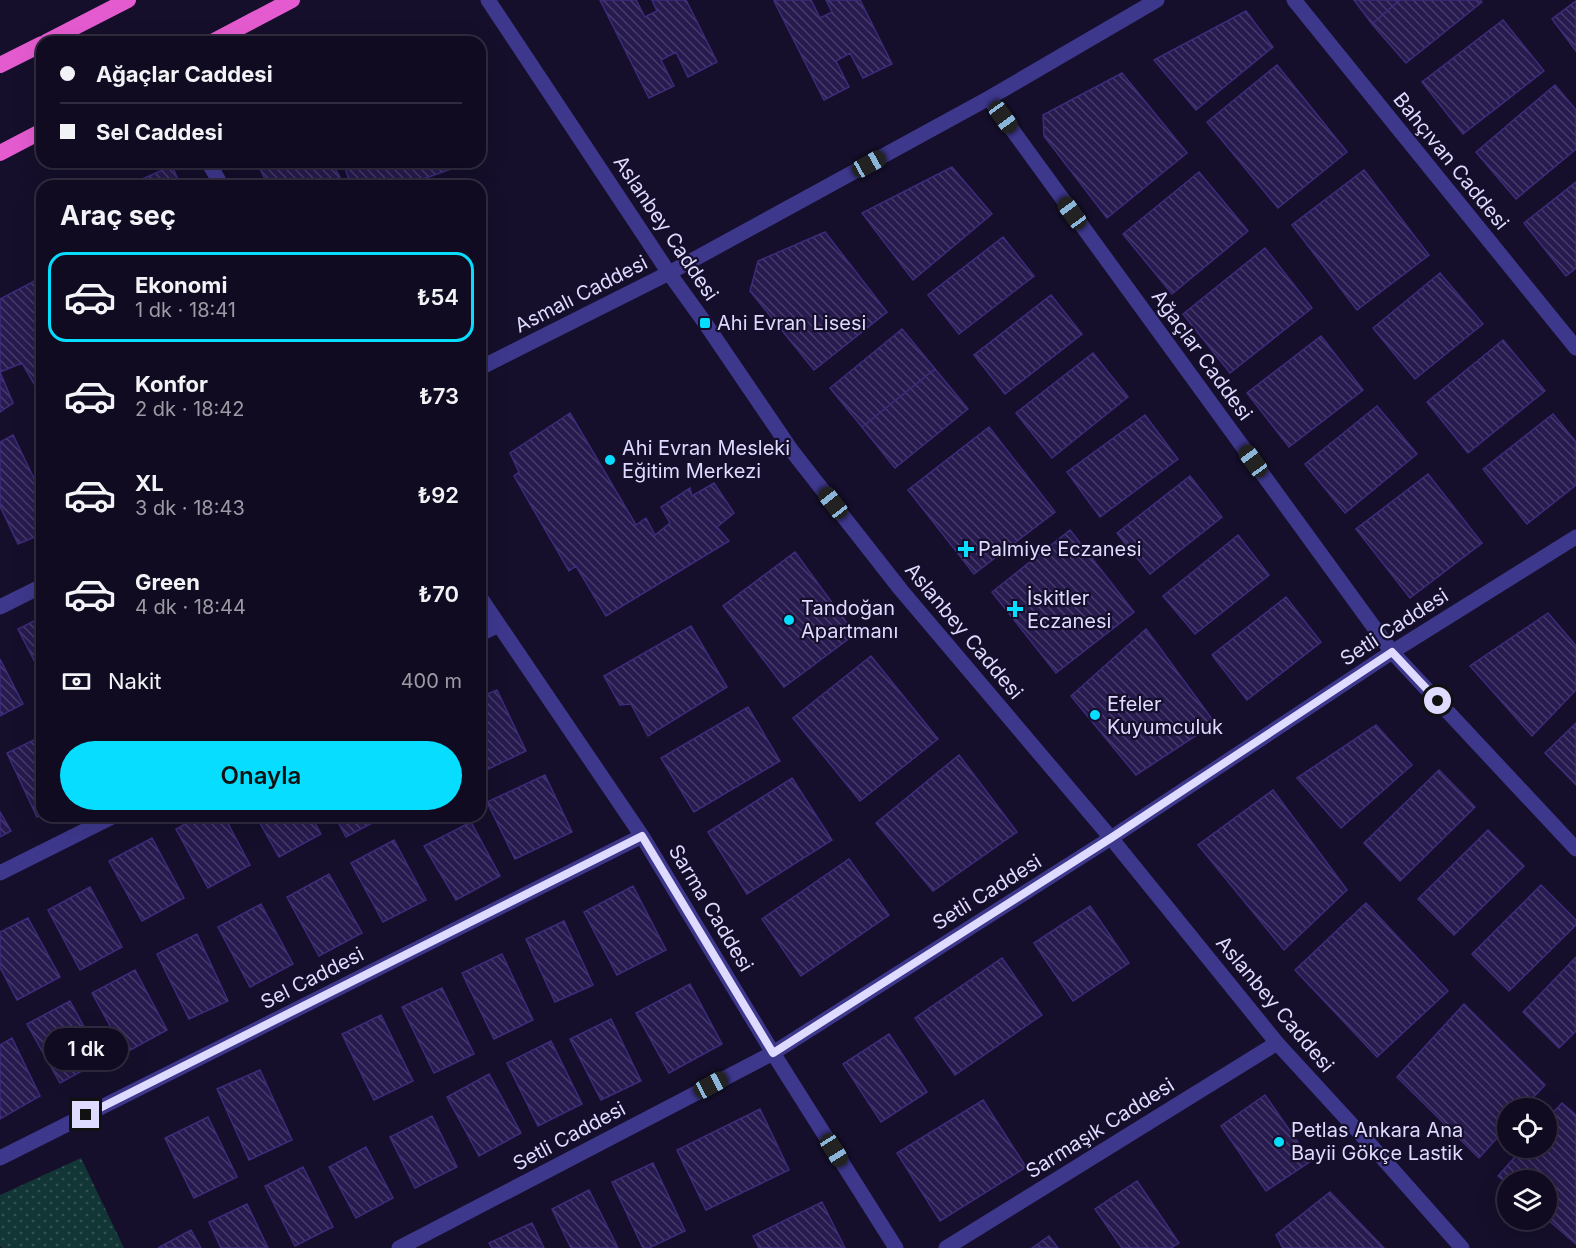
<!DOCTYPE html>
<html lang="tr">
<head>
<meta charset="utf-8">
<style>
	:root { --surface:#100b20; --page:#191429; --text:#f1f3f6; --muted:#9c9ba5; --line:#302b3e; --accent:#06ddff }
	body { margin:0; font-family:Inter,sans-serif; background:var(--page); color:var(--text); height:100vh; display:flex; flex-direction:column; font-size:22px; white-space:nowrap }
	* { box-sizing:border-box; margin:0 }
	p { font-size:20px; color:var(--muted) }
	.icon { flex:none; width:33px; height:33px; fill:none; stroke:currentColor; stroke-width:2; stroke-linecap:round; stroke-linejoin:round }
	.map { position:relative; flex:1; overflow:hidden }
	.sheet { position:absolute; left:36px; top:180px; width:450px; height:642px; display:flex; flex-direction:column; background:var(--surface); border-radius:18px; box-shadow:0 6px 24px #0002,0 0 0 2px var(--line) }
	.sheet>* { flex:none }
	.top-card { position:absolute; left:36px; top:36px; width:450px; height:132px; border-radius:18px; box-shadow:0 6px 24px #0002,0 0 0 2px var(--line); display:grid; align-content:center; height:132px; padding:0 24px; background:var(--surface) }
	.tools { position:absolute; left:1497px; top:1098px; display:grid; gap:12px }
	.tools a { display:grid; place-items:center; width:60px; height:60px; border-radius:50%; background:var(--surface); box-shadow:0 6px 24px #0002,0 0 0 2px var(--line); font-size:30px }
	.end { position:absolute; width:27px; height:27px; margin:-14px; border:8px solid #dfdaff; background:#111; box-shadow:0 0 0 3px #111 }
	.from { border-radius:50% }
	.bubble { position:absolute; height:42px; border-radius:21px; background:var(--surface); box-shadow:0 6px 24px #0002,0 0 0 2px var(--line); font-size:20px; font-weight:600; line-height:42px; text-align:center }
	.car { position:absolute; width:18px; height:36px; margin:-18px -9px; border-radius:8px; box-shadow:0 0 4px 2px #0007; background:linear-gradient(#222 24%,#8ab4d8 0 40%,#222 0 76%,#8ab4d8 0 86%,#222 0) }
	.top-card b { display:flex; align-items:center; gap:21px; height:57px; font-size:22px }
	.top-card b+b { border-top:2px solid var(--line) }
	.top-card i { width:15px; height:15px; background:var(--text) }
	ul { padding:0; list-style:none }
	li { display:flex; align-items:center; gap:18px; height:90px; margin:0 12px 9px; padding:0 12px; border:3px solid transparent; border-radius:18px }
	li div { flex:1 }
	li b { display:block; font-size:22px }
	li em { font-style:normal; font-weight:600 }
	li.active { border-color:var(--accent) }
	li>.icon { width:54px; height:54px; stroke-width:1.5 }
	h2 { padding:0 24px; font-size:27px; line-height:72px }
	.pay { display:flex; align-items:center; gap:15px; height:66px; padding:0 24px; font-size:22px }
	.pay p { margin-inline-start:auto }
	.cta { display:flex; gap:12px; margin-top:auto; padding:12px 24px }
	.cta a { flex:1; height:69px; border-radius:36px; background:var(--accent); color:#111; font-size:24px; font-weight:600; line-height:69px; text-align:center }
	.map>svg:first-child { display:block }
</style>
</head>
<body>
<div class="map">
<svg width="1576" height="1248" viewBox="0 0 1576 1248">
	<defs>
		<pattern id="park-dots" width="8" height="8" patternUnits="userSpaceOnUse" patternTransform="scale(1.5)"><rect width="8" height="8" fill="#123636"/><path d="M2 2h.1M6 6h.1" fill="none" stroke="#345254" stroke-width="1.8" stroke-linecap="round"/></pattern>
		<pattern id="building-back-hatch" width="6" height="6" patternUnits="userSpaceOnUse" patternTransform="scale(1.5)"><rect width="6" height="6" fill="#271a4e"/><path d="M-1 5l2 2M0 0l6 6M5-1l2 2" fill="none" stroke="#463b69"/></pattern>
	</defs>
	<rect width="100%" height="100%" fill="#150f2b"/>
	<path fill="url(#park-dots)" d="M81,1158L124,1248H2L0,1246V1195Z"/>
	<path fill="url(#building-back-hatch)" stroke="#3e2b7b" stroke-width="1.5" d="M600,0H636L645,17L657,11L652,0H686L717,62L688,77L676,52L661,60L674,86L649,98Z
		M775,0H811L820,18L832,12L826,0H860L892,64L863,78L850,53L836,61L849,87L824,100L774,1Z
		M1354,0H1400L1372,24Z
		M1400,0H1480L1482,2L1406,63L1372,24Z
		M1576,1V51L1552,19Z
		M1246,11L1273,47L1196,110L1154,60Z
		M1503,20L1544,71L1463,134L1422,82Z
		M1277,65L1347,152L1278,208L1207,122Z
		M1122,73L1187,153L1107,218L1044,136L1043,115Z
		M1555,85L1576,110V149L1516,199L1476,152Z
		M256,162H331L340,177L330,183L332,186H269Z
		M343,162H457L459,166L404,186H351Z
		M172,166L181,186H126Z
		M952,167L992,214L913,280L862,213Z
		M1364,170L1429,255L1357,310L1292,225Z
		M1199,172L1248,231L1172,294L1123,234Z
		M1576,182V268L1566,276L1524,223Z
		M825,232L887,312L814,370L750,291L758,261Z
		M1003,237L1034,276L959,334L928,295Z
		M1265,248L1312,308L1230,373L1183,314Z
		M1440,273L1483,324L1415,379L1373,328Z
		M42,277V393L40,394L22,363L0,372L13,403L0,412V299Z
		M1051,295L1082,334L1005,394L974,355Z
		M902,329L935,369L862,427L830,388Z
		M1321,336L1363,390L1289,447L1247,393Z
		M1503,340L1545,391L1468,453L1427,402Z
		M1093,353L1128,397L1052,458L1016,413Z
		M935,369L968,409L895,468L862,427Z
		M1377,406L1417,454L1345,513L1305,464Z
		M570,413L636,525L646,518L655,535L670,523L661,507L690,488L692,496L714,483L734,513L717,527L729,541L606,616L576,566L569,571L514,476L519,472L510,453Z
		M1553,414L1576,442V485L1527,524L1483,469Z
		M1145,415L1178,459L1100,517L1067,472Z
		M989,427L1055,512L974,574L908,490Z
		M13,435L42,495V534L18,544L0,506V442Z
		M1428,474L1482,543L1410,598L1356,529Z
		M1190,476L1222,517L1150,574L1117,533Z
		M1070,530L1134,612L1056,673L992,592Z
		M1238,535L1269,575L1195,634L1163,596Z
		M795,552L855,634L784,687L723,606Z
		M1286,597L1321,642L1247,700L1212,655Z
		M1548,613L1576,646V690L1532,736L1470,666Z
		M42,617V676L18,629Z
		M691,626L727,687L648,736L631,704L620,705L604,676Z
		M1146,629L1215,723L1136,775L1071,696Z
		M871,656L938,739L860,801L793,718Z
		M0,659L23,704L0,716Z
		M497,690L526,751L480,773V697Z
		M748,707L780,761L694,812L661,758Z
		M1576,723V785L1545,753Z
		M1376,725L1412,765L1341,828L1297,778Z
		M42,736V814L37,817L7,753Z
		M959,755L1017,832L933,891L876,823Z
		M1439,770L1475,807L1400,881L1364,843Z
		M545,775L572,832L515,859L487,802Z
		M792,778L832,840L747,894L708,832Z
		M1273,790L1347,890L1284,950L1198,845Z
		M0,812L11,831L0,837Z
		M200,816H224L250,865L208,888L176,829Z
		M256,816H311L321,834L279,857Z
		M335,816H385L346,837Z
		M471,822L500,876L456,900L424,846Z
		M1488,830L1524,866L1454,935L1418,899Z
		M152,838L184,898L142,921L109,861Z
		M394,840L426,900L383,922L351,863Z
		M849,859L889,915L801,976L762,919Z
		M329,874L362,933L319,956L287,897Z
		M1541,885L1576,920V925L1509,991L1472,954Z
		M633,886L666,950L617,975L584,912Z
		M90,887L122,947L80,970L48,910Z
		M1366,903L1448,991L1377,1057L1295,970Z
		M261,904L293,964L250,987L218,927Z
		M1090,906L1129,963L1073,1001L1034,943Z
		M28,918L60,977L17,1000L0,967V932Z
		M564,921L593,985L555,1002L526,939Z
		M197,934L228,1001L189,1019L157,954Z
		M502,954L533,1020L494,1039L462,973Z
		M1576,957V1031L1559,1048L1523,1012Z
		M1002,958L1042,1015L955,1075L915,1018Z
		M135,970L167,1030L125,1053L92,993Z
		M690,984L722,1044L669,1073L636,1013Z
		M442,988L474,1054L434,1073L402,1007Z
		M70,1001L102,1060L60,1083L27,1024Z
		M1464,1004L1545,1085L1523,1108H1508V1126L1479,1158L1397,1077Z
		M381,1015L413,1081L374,1100L342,1034Z
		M611,1019L641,1081L601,1100L570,1039Z
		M889,1034L927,1092L881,1122L843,1064Z
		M12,1038L40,1096L0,1119V1045Z
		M551,1041L582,1104L538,1126L507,1063Z
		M260,1070L292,1140L249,1160L217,1089Z
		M489,1074L521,1133L479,1156L447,1097Z
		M1265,1095L1311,1161L1266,1191L1221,1126Z
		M983,1100L1026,1167L940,1221L897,1153Z
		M1562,1103L1576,1115V1244L1546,1218V1180H1508V1184L1498,1176L1523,1148H1546V1120Z
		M760,1109L789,1170L706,1210L677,1150Z
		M432,1116L457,1167L415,1188L390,1137Z
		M208,1117L237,1177L194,1198L165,1138Z
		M366,1147L393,1198L356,1218L329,1167Z
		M653,1163L685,1231L649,1248H643L612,1182Z
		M303,1167L333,1227L295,1246L265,1186Z
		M1137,1181L1179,1243L1171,1248H1122L1095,1209Z
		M589,1190L618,1248H571L552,1209Z
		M1330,1192L1384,1248H1283L1276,1235Z
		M822,1202L845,1248H759L753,1236Z
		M247,1204L268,1248H221L209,1222Z
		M532,1223L544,1248H492L489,1243Z
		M191,1230L201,1248H158Z
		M1049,1236L1058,1248H1032Z"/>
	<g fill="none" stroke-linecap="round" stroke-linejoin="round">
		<path stroke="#3e388d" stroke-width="15" d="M1294,0L1576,348
			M989,98L1392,652L1576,849
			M208,162L222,186
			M480,368L669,273L989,98L1157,0
			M480,597L642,836L773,1053L896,1248
			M0,607L42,586
			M480,634L499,625
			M0,873L114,816
			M0,1158L642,836
			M399,1248L773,1053L1111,838L1392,652L1576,537
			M946,1248L1277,1043"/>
		<path stroke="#3e388d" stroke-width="15" d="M488,0L669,273L705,323L792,451L901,590L1111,838L1277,1043L1377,1152L1462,1248"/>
		<path stroke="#e45bd0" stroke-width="16" d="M46,42L128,0
			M212,42L292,0
			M0,65L42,44
			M0,153L42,131"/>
	</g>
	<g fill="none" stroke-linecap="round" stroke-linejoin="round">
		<path stroke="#dfdaff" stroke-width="8" d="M86,1115L642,836L773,1053L1111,838L1392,652L1438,701"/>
	</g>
	<g fill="#06ddff" stroke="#150f2b" stroke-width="2">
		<rect x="699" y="317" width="12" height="12" rx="3"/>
		<circle cx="610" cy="460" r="6"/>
		<path d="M963 540h6v6h6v6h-6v6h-6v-6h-6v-6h6z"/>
		<path d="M1012 600h6v6h6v6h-6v6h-6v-6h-6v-6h6z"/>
		<circle cx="789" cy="620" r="6"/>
		<circle cx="1095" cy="715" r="6"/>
		<circle cx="1279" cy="1142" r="6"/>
	</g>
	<g text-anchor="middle" stroke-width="4.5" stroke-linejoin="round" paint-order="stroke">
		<g font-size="20" fill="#dfdaff" stroke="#150f2b">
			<text transform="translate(1451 161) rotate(51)" y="7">Bahçıvan Caddesi</text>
			<text transform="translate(666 228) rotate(56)" y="7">Aslanbey Caddesi</text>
			<text transform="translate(581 294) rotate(-27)" y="7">Asmalı Caddesi</text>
			<text transform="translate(1202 355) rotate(54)" y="7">Ağaçlar Caddesi</text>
			<text transform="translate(1394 627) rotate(-33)" y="7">Setli Caddesi</text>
			<text transform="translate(964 631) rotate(50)" y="7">Aslanbey Caddesi</text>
			<text transform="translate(987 892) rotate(-32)" y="7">Setli Caddesi</text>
			<text transform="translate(711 908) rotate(59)" y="7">Sarma Caddesi</text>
			<text transform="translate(312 978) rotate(-27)" y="7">Sel Caddesi</text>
			<text transform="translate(1275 1004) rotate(50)" y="7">Aslanbey Caddesi</text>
			<text transform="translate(1100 1128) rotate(-32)" y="7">Sarmaşık Caddesi</text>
			<text transform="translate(569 1136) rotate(-28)" y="7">Setli Caddesi</text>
		</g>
		<g font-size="20" fill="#dfdaff" stroke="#150f2b" text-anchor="start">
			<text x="717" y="330">Ahi Evran Lisesi</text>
			<text x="622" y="455">Ahi Evran Mesleki<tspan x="622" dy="23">Eğitim Merkezi</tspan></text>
			<text x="978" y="556">Palmiye Eczanesi</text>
			<text x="1027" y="605">İskitler<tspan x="1027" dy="23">Eczanesi</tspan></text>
			<text x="801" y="615">Tandoğan<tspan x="801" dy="23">Apartmanı</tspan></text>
			<text x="1107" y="711">Efeler<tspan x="1107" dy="23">Kuyumculuk</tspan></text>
			<text x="1291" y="1137">Petlas Ankara Ana<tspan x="1291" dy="23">Bayii Gökçe Lastik</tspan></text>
		</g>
	</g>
</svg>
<div class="tools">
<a><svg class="icon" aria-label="locate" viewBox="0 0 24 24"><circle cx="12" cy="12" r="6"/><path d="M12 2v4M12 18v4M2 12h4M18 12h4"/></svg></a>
<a><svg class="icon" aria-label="layers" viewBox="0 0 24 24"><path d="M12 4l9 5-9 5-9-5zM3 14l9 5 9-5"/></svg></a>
</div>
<i class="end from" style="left:1438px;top:701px"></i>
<i class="end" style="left:86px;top:1115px"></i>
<div class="bubble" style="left:44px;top:1028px;width:84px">1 dk</div>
<i class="car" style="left:1003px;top:117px;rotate:144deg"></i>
<i class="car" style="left:869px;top:164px;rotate:61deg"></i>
<i class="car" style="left:1072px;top:213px;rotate:324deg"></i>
<i class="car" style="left:1253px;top:461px;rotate:324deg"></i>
<i class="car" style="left:833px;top:503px;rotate:322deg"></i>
<i class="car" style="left:711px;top:1085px;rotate:62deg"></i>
<i class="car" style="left:834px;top:1150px;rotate:148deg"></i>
<div class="top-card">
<b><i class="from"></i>Ağaçlar Caddesi</b>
<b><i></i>Sel Caddesi</b>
</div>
<section class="sheet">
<h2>Araç seç</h2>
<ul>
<li class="active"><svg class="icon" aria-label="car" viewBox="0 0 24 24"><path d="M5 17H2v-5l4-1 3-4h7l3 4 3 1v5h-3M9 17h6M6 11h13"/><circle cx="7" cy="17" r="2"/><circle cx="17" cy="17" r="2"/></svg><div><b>Ekonomi</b><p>1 dk · 18:41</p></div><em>₺54</em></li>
<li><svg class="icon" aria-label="car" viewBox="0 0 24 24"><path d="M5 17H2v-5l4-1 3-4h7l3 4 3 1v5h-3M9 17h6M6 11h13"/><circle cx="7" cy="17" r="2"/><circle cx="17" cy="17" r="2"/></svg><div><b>Konfor</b><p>2 dk · 18:42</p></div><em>₺73</em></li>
<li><svg class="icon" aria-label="car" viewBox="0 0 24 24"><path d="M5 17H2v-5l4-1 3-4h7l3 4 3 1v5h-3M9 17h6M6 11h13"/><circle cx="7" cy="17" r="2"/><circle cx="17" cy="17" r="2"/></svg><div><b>XL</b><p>3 dk · 18:43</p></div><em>₺92</em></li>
<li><svg class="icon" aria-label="car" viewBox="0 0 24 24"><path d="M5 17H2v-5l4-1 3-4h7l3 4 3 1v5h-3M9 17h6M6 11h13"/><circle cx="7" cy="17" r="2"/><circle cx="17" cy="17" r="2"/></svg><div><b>Green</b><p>4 dk · 18:44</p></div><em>₺70</em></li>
</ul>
<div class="pay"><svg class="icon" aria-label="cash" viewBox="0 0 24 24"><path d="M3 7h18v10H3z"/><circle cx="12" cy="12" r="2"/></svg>Nakit<p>400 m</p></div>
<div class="cta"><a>Onayla</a></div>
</section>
</div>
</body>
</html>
